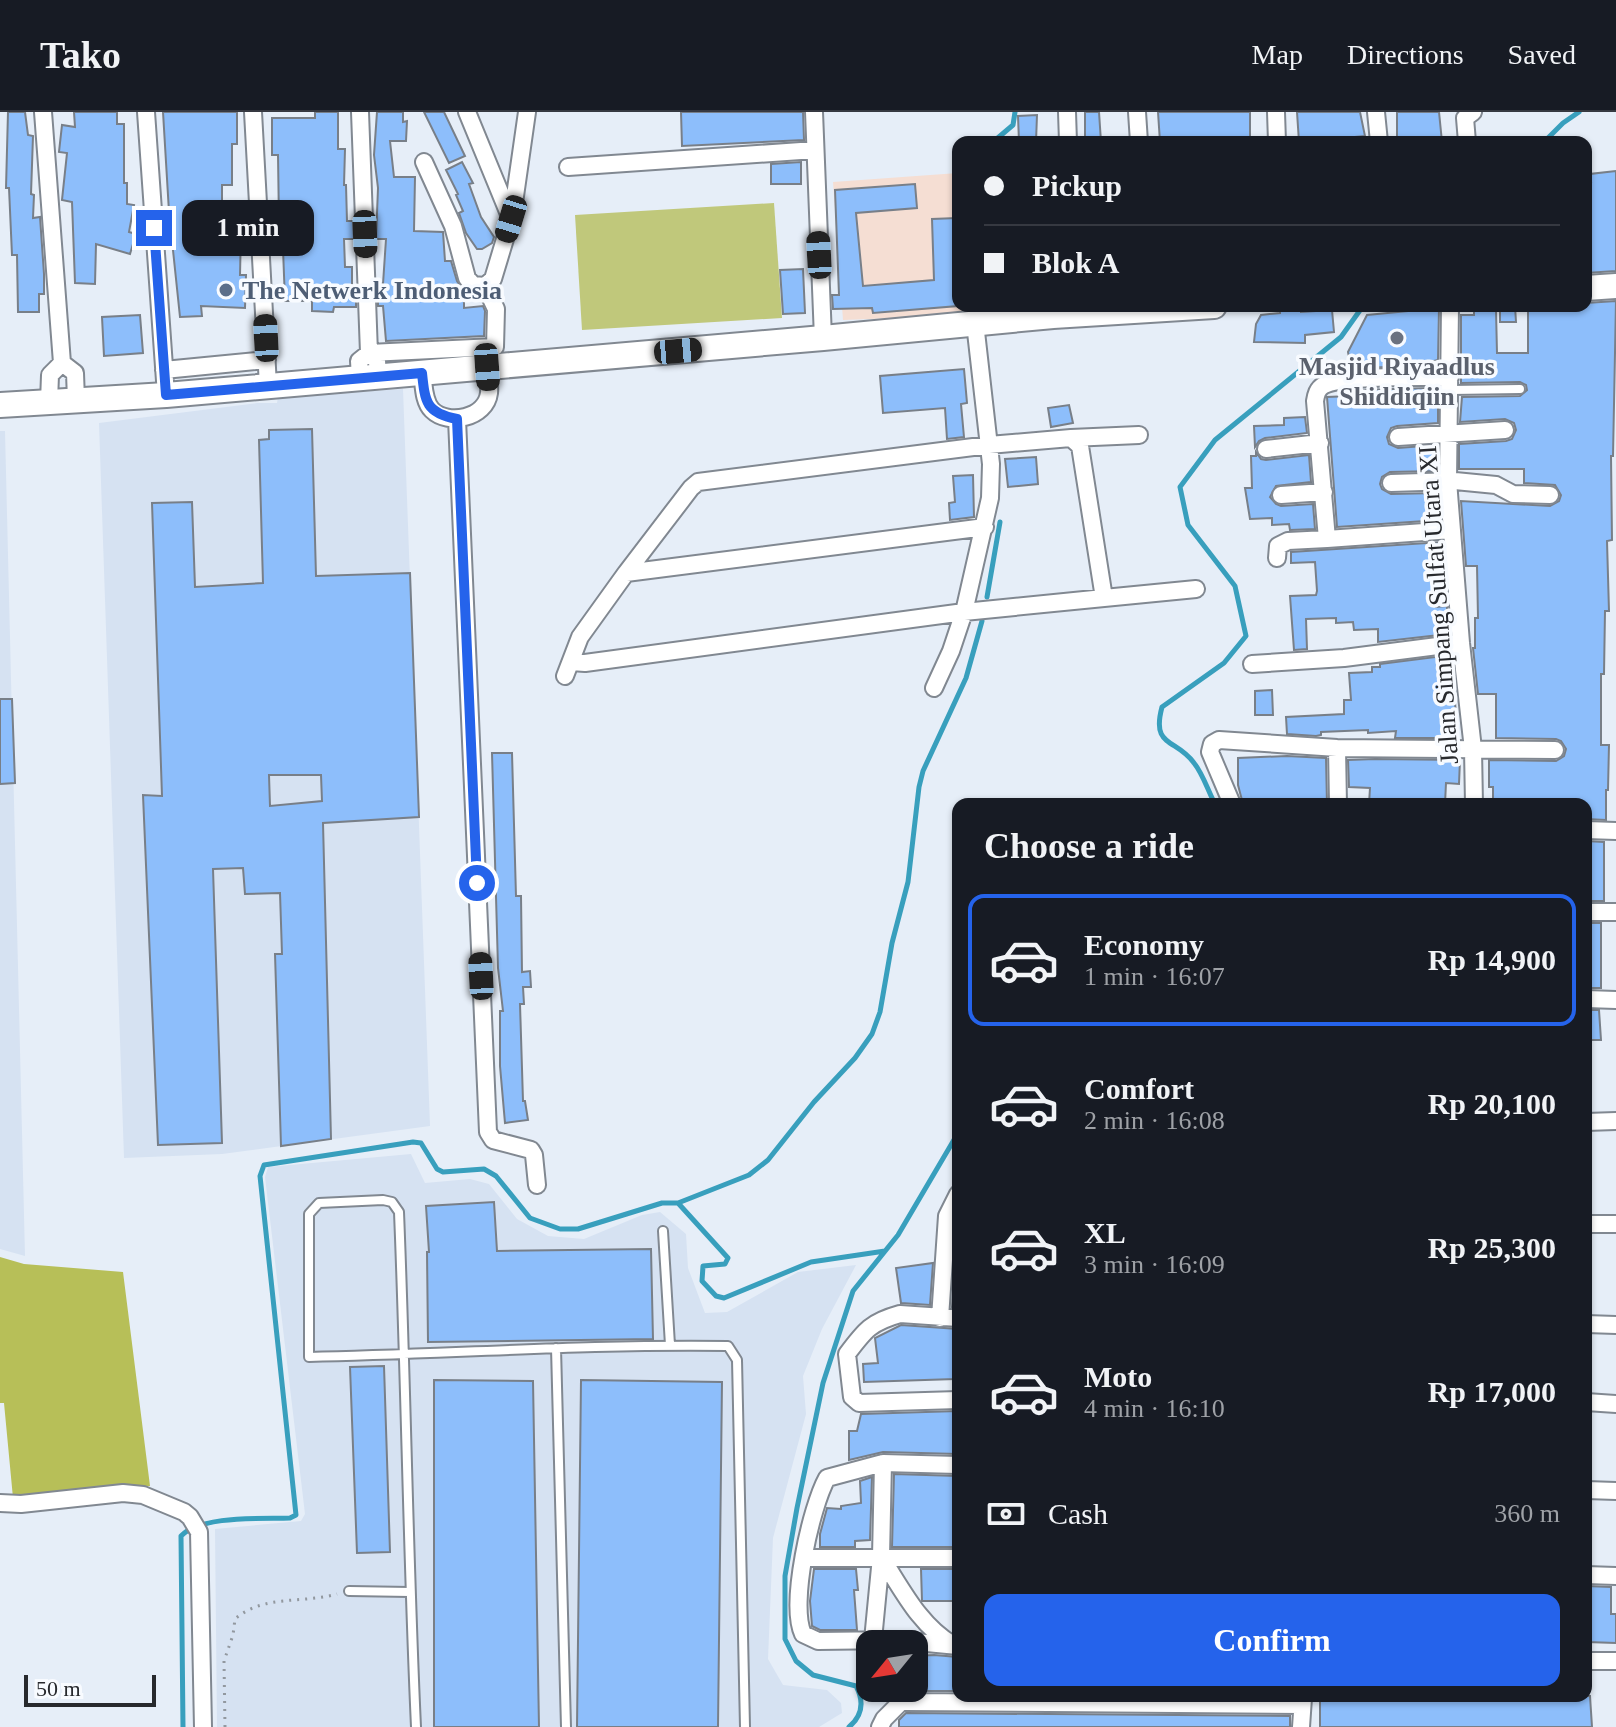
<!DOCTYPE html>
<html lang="en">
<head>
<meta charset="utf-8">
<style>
	:root { --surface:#171b24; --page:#242831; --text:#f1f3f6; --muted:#9ea1a6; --line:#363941; --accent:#2563eb }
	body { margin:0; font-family:"Times New Roman",serif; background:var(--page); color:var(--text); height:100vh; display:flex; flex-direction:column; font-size:30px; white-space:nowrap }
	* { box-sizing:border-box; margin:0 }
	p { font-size:26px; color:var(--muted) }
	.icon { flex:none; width:44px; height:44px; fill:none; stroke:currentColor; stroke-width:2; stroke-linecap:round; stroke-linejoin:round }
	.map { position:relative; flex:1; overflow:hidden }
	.details { position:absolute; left:952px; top:686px; width:640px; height:904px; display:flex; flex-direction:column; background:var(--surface); border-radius:16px; box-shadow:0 2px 6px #0004 }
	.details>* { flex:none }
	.banner { position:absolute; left:952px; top:24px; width:640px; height:176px; border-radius:16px; box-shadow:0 2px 6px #0004; display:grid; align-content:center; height:176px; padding:0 32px; background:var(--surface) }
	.needle { width:52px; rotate:240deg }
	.buttons { position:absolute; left:856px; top:1518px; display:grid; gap:16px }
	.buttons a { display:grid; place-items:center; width:72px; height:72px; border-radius:16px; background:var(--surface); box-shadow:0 2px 6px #0004; font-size:40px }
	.scale { position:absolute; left:24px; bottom:20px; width:132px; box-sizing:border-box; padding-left:8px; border:4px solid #27292d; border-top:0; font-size:22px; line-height:28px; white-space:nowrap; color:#27292d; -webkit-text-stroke:6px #f8fbff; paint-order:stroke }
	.end { position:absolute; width:36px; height:36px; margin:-18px; border:10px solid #2563eb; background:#fff; box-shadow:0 0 0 4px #fff }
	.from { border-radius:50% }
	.bubble { position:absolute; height:56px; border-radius:16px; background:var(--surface); box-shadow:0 2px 6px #0004; font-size:26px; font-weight:600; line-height:56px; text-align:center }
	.car { position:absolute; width:24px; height:48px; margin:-24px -12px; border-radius:10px; box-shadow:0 0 6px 2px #0007; background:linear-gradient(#222 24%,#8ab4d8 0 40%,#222 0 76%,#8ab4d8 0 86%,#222 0) }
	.banner b { display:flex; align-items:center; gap:28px; height:76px; font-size:30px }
	.banner b+b { border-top:2px solid var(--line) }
	.banner i { width:20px; height:20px; background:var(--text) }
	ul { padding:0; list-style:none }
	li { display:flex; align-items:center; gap:24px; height:132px; margin:0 16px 12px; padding:0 16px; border:4px solid transparent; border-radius:16px }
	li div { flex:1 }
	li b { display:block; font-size:30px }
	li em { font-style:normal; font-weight:600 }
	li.on { border-color:var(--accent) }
	li>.icon { width:72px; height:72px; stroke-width:1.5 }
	h2 { padding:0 32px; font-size:36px; line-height:96px }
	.pay { display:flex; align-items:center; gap:20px; height:88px; padding:0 32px; font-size:30px }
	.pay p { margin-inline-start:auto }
	.primary-button { display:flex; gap:16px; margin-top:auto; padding:16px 32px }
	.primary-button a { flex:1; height:92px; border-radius:16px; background:var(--accent); color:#fff; font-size:32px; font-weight:600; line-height:92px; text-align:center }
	header { display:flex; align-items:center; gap:48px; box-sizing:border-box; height:112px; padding:0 40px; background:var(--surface); border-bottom:2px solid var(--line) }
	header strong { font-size:38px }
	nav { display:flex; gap:44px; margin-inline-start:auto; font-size:28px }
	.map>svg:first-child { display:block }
</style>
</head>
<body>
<header>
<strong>Tako</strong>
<nav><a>Map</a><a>Directions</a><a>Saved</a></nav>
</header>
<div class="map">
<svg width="1616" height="1615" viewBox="0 0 1616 1615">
	<rect width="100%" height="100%" fill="#e6eef8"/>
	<path fill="#d6e2f2" d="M403,277L430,1014L222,1042L124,1046L99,311L257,291H277L278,285Z
		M0,319H5L25,1144L0,1137Z
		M411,1042L425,1071L470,1067L489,1072L517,1107L548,1124L584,1127L642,1103L660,1100L686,1122L688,1156L705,1201L727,1200L798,1160L856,1153L822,1217L803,1264L806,1302L773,1426L768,1547L783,1573L827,1578L841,1591L842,1601L819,1615H217L215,1417L301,1409L305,1402L265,1065L268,1055Z"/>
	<path fill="#f5ded3" d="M958,61V194H974L975,203L843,208L833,70Z"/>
	<path fill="#c0c87b" d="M774,91L782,206L582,218L575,103Z"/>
	<path fill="#b7bf58" d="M0,1145L24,1152L123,1160L150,1374L13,1386L4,1291H0Z"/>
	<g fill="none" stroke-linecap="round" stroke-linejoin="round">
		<path stroke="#389fbd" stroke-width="5" d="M993,30L1013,13L1015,0
			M1544,30L1563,11L1579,0
			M985,194V198
			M987,485L1000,410
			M1215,692C1208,679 1203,662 1194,651C1176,626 1151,636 1162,595L1224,551L1246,524L1235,474L1188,413L1180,375L1215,328L1341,225L1363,194
			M678,1091L749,1063L768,1048L814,990L855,946L872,922L880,900L892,831L908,770L919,675L923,659L966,566L982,509
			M183,1615L181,1424C201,1403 262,1407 290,1406L296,1403L260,1064L264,1053L413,1030L421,1031L437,1057L443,1060L484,1057L496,1064L530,1106L560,1117H578L662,1091H678L728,1146L725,1152L703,1154L702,1169L716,1184L724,1186L811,1150L885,1139
			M849,1615C863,1603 864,1589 856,1574L813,1563L796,1549L785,1527V1464L797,1396L823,1271L853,1179L898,1123L958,1021"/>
	</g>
	<path fill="#8dbefb" stroke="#787f88" stroke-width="2" fill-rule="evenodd" d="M8,0H25L28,23L33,24L31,82L34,83L33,106L40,105L44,162V182H39V200H18L17,143H12L9,76H6Z
		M74,0H117V12H124V71H127V92L134,93L129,120L136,122L130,142L96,132L95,172L75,171L72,90L62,88L67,41L59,40L62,13L75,15Z
		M163,0H237V32H232V73H222V118H241L240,163H246L245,196L201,194L202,204L180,205L169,100Z
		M315,0H338V37H345L344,73H346L347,109H353L354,127H344L345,155H352V177H356V195H334L333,200L312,199V189H285L282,111H279L278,43H272V6H315Z
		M377,0H403V10L407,9L406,29H390L394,65H415L414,119L443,120L445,149H451L457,169L464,179V196L483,194L485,199L484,224L386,229L383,194H378V176L380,171L383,172L386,127H376L378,76L374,43Z
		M424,0H444L465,44L449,51Z
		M681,0H803L804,28L682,34Z
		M1085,0H1099L1101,30H1085Z
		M1158,0H1250V29L1160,30Z
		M1297,0H1360L1365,24L1325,28V30H1299Z
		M1397,0H1439L1442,30H1397Z
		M1037,3L1036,30H1019L1018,4Z
		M462,50L473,71L469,72L481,105L494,125L492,131L482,137H477L466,121L459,101L463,99L456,83L458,82L446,58Z
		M801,50V72H771V52Z
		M1616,59V159L1586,161V70H1591L1590,62Z
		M915,72L917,96L856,101L863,174L934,168L932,107L957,106L958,194L873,201L872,196L833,197L832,183H839L835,78Z
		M803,157L805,201L783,202L780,158Z
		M1616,189L1613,344H1611L1612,428L1607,429L1609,499H1605L1604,562H1601V633H1609L1608,678H1606V708L1586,707V692H1493V675H1489V648L1556,649L1564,644L1566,637L1561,629L1556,627L1496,626V582H1478L1473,536H1475V506H1478L1477,454H1466L1461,389L1550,394L1559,389L1561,383L1555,373L1524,371V357H1459V332L1506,329L1512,327L1516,318L1514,311L1505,307L1460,310L1462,285L1520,284L1527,278L1526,273L1520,270L1461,271V203H1474V198H1496L1497,241H1528V197H1571V194H1586V191Z
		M1500,194H1515L1516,210H1500Z
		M1439,196L1438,248L1430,250L1431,254L1351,256L1348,240L1367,203Z
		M1280,198H1301V200L1332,198L1334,220L1305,223V231L1254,230L1256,212L1261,203L1280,201Z
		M140,203L143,241L104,244L102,205Z
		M964,257L967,291L961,292L964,325L947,327L945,296L883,301L880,264Z
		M1432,276L1433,288H1438V311L1397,314L1391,316L1387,325L1389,332L1398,336L1437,333V359L1390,360L1382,365L1380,372L1382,377L1391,382L1438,381L1440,408L1337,415L1327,285L1351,284L1354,278Z
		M1069,293L1073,311L1051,315L1048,296Z
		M1305,305L1307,321L1265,326L1259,329L1255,335L1254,314L1284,313V306Z
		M312,317L316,464L410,461L419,705L323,711L331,1027L281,1034L275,842H282L280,781L245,782L243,756L213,757L222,1031L158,1033L143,683L162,684L152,391L192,390L195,475L263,471L259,328L269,327V318ZM269,663H321L322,689L270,694Z
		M1256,340L1261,347L1266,348L1309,343L1311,370L1276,374L1270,385L1276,392L1281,394L1313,392L1315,417L1290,418L1289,412L1272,413V406L1250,407L1245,376H1252L1251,344H1256Z
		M1036,345L1038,372L1008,375L1005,347Z
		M973,363L974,405L950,408L949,391L955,390L953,364Z
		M1442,430L1444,460H1435L1436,495L1447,494L1448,522L1378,530V517L1354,518L1353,510L1336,511V506L1306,507L1307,537L1294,538L1290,484L1316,483L1317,479L1315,450L1291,451V440Z
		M1451,543L1458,626H1395L1396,619L1368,621V618L1321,620V623L1316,624L1287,622L1286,605L1344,602V588H1351L1349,561L1372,560V555H1380V552Z
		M1272,578L1273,603H1255V579Z
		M0,587H12L15,671L0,672Z
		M492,641H512L516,784H521L522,860L530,859L531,875H523L524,892H520L523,989H525L528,1008L505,1011L500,954V899H503L498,856Z
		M1287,644L1326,646L1327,692H1243L1238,673V646Z
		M1375,647L1460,648L1459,672L1446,671L1445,692H1369L1370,676L1349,675L1348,648Z
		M1586,729L1604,730V789H1586Z
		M1586,811H1601V876H1586Z
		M1586,898H1599L1601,928H1586Z
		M494,1090L497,1139L651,1137L653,1227L428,1230L427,1140H429L426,1094Z
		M955,1148H958V1195H952Z
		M933,1151L930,1193L901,1191L896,1156Z
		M901,1213L958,1217L955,1267L864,1270L863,1252L878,1251L875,1226Z
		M384,1254L390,1440L357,1441L350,1255Z
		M434,1268L533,1269L539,1615H434Z
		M581,1268L722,1270L718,1615H577Z
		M958,1299V1342L883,1340L849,1348V1319H857L861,1302Z
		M894,1362L958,1364V1400H954V1435H892Z
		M872,1365L870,1428L855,1429V1435H820V1422L827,1396L841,1397V1394L861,1391L860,1369Z
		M814,1457H856L858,1478H854L857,1518H820L812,1514L810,1489Z
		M921,1457H954V1460H958V1489H922Z
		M1586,1474L1611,1475V1502H1616V1531L1587,1530Z
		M934,1543L958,1545V1579H914V1544Z
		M1320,1584H1590L1592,1615H1320Z
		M906,1601L1290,1604V1615H899V1608Z"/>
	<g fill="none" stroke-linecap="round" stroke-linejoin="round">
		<g stroke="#818891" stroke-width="12">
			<path id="lane" d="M1451,278L1520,277
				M663,1119L670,1233
				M556,1236L566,1615
				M349,1479L410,1480
				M416,1615C408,1443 406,1272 399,1100L392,1090L383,1088L319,1091L309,1102V1245C448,1242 588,1232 728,1234L737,1248L745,1615"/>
		</g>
		<g stroke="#818891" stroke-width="20">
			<path id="street" d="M43,0L62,251L50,263L49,290
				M146,0L166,283
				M253,0L268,274
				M360,0L369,241L377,249L378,265
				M814,0L823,226
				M1067,0L1068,30
				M1137,0L1139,30
				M1276,0L1277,30
				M1376,0L1379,30
				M1467,30L1465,6L1473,0
				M424,50L453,114L467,166L473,173L485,174L493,167L511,107L467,0
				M568,55L815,38
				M512,105L527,0
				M1450,194L1448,369L1461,531L1473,637L1474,692
				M62,251L75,261L76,288
				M164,258L267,248
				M422,261C424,272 423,289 432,298C448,314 486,306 489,281C490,273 488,263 487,255
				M360,266L359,249L369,241L495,235L496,197L485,174
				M457,307L488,1020L493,1028L531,1038L534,1043L537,1073
				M1398,325L1505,318
				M1071,326L1139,323
				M1266,337L1320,331
				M1391,371L1455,369L1496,373L1513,382L1550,383
				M1281,383L1324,380
				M1327,427L1452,418
				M1277,446L1278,434L1288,429L1327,427L1315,289C1316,283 1317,277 1324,273C1344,263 1424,265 1450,265
				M1104,486L1196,477
				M571,550L585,551L964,500L1104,486L1080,334L1071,326L989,333L698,370L691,376L626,461L985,415
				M1252,552L1344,546L1461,531
				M565,564L580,525L626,461
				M934,576L951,539L964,500L990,386L991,352L975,211
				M1337,636L1338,692
				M1232,692L1210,640L1212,632L1219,628L1337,636L1555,638
				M1586,718L1616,719
				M1586,800H1616
				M1586,887L1616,888
				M1586,1010L1616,1009
				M1586,1112H1616
				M940,1206L947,1104L958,1082
				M958,1206L900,1202C871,1210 865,1218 847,1242L852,1285L859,1291L958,1288
				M1586,1212L1616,1213
				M1586,1290L1616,1292
				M958,1353L883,1351L827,1366C811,1395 789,1492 803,1522L818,1529L895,1528L958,1534
				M1586,1378L1616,1379
				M0,1391L21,1392L123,1381L143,1383L184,1400L190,1405L199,1420L203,1615
				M881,1445C902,1477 919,1513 953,1533
				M804,1446H958
				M1586,1463L1616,1464
				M873,1528L881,1445L883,1351
				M1586,1549H1616
				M900,1576L901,1583L906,1590L1302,1593
				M880,1615L884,1607L903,1588
				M1301,1615L1303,1586"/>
		</g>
		<g stroke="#818891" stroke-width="28">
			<path id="secondary" d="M1586,176L1616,174
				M0,293L166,283L823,226L1053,204L1214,194"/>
		</g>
		<path stroke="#92989f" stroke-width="3" stroke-dasharray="2 6" stroke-linecap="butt" d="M225,1615L224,1549L233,1523L235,1507C264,1482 302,1492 337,1482"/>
		<use href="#lane" stroke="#fff" stroke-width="8"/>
		<use href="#street" stroke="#fff" stroke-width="16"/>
		<use href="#secondary" stroke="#fff" stroke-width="24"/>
	</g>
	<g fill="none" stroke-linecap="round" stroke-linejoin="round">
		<path stroke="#2563eb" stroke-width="10" d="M154,116L166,283L422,261C425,290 426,301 457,307L477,771"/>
	</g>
	<circle fill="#5c6f8a" stroke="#f8fbff" stroke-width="3" cx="226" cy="178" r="8"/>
	<circle fill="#6b7280" stroke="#f8fbff" stroke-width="3" cx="1397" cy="226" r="8"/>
	<g text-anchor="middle" stroke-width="7" stroke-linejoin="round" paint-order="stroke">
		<g font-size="26" font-weight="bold" fill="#4e5e75" stroke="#f8fbff" text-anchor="start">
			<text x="242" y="187">The Netwerk Indonesia</text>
		</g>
		<g font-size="26" font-weight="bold" fill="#5b616d" stroke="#f8fbff">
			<text x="1397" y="263">Masjid Riyaadlus<tspan x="1397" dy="30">Shiddiqiin</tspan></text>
		</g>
		<g font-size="26" fill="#27292d" stroke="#f8fbff">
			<text transform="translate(1438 493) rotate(-94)" y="9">Jalan Simpang Sulfat Utara XI</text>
		</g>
	</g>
</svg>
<div class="buttons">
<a><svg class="needle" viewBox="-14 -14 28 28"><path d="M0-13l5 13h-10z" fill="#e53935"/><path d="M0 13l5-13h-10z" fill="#9ea1a6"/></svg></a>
</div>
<div class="scale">50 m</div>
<i class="end from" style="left:477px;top:771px"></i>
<i class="end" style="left:154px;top:116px"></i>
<div class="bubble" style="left:182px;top:88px;width:132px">1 min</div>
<i class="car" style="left:511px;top:107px;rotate:197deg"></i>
<i class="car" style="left:365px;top:122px;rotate:178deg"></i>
<i class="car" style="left:819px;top:143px;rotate:357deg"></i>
<i class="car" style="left:266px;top:226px;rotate:357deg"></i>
<i class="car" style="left:678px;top:239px;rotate:85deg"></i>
<i class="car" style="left:487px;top:255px;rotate:176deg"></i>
<i class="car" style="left:481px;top:864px;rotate:357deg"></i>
<div class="banner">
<b><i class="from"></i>Pickup</b>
<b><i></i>Blok A</b>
</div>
<section class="details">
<h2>Choose a ride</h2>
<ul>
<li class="on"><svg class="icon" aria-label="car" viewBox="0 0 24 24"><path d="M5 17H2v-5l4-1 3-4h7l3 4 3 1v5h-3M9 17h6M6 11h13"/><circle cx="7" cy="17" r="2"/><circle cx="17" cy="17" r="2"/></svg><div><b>Economy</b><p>1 min · 16:07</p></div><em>Rp 14,900</em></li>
<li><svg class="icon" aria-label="car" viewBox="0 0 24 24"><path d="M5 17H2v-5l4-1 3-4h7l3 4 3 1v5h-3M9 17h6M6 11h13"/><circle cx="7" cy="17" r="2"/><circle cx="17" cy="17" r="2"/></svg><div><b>Comfort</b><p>2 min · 16:08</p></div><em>Rp 20,100</em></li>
<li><svg class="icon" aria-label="car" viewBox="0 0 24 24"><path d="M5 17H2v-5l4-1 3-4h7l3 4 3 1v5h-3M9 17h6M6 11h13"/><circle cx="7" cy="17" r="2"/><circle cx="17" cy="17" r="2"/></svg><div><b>XL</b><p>3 min · 16:09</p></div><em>Rp 25,300</em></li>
<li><svg class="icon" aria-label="car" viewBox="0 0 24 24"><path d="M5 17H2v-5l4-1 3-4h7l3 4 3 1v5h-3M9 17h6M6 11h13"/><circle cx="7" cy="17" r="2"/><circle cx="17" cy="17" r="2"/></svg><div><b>Moto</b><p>4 min · 16:10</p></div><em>Rp 17,000</em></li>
</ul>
<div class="pay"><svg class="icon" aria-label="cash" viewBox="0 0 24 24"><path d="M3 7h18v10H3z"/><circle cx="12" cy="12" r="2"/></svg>Cash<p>360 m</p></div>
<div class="primary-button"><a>Confirm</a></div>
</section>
</div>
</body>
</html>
